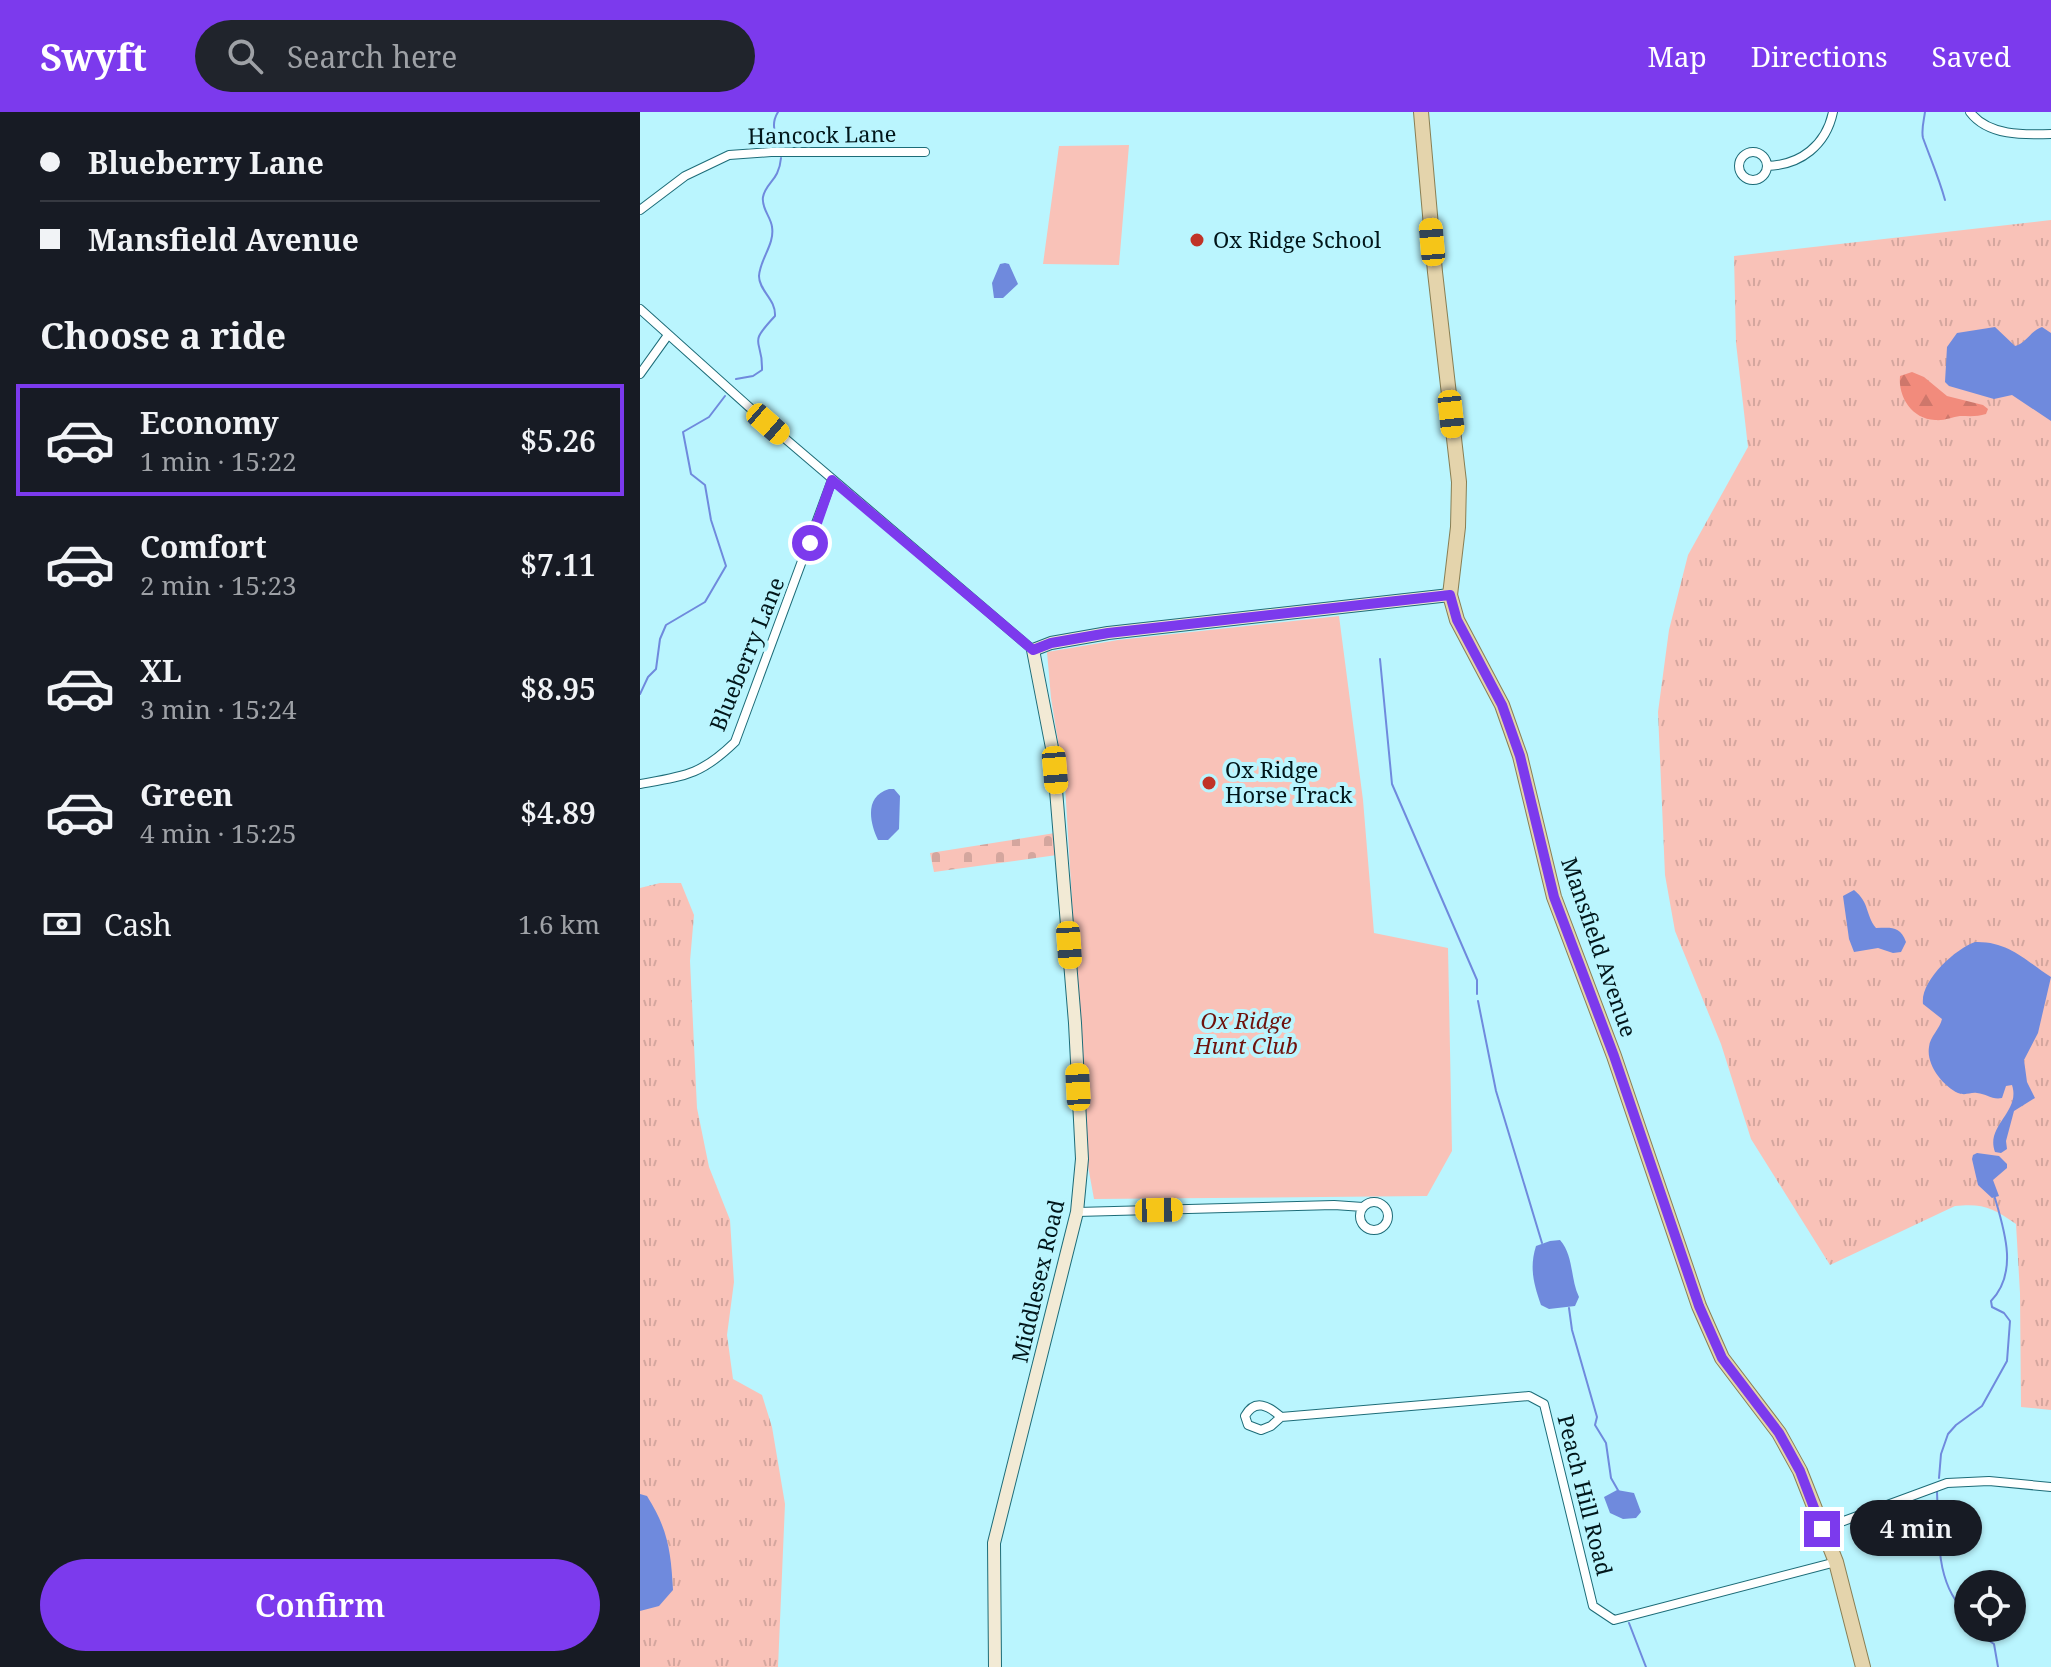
<!DOCTYPE html>
<html lang="en">
<head>
<meta charset="utf-8">
<style>
	:root { --surface:#171b24; --page:#20242c; --text:#f1f3f6; --muted:#9ea1a6; --line:#363941; --accent:#7c3aed }
	body { margin:0; font-family:"Noto Serif",serif; background:var(--page); color:var(--text); height:100vh; display:flex; flex-direction:column; font-size:30px; white-space:nowrap }
	* { box-sizing:border-box; margin:0 }
	p { font-size:26px; color:var(--muted) }
	.icon { flex:none; width:44px; height:44px; fill:none; stroke:currentColor; stroke-width:2; stroke-linecap:round; stroke-linejoin:round }
	.map { position:relative; flex:1; overflow:hidden }
	.details { display:flex; flex-direction:column; background:var(--surface); width:640px }
	.details>* { flex:none }
	.banner { display:grid; align-content:center; height:176px; padding:0 40px; background:var(--surface) }
	.buttons { position:absolute; left:1314px; top:1458px; display:grid; gap:16px }
	.buttons a { display:grid; place-items:center; width:72px; height:72px; border-radius:50%; background:var(--surface); box-shadow:0 2px 6px #0004; font-size:40px }
	.end { position:absolute; width:36px; height:36px; margin:-18px; border:10px solid #7c3aed; background:#fff; box-shadow:0 0 0 4px #fff }
	.from { border-radius:50% }
	.bubble { position:absolute; height:56px; border-radius:28px; background:var(--surface); box-shadow:0 2px 6px #0004; font-size:26px; font-weight:600; line-height:56px; text-align:center }
	.car { position:absolute; width:24px; height:48px; margin:-24px -12px; border-radius:10px; box-shadow:0 0 6px 2px #0007; background:linear-gradient(#f5c518 24%,#345 0 40%,#f5c518 0 76%,#345 0 86%,#f5c518 0) }
	.banner b { display:flex; align-items:center; gap:28px; height:76px; font-size:30px }
	.banner b+b { border-top:2px solid var(--line) }
	.banner i { width:20px; height:20px; background:var(--text) }
	ul { padding:0; list-style:none }
	li { display:flex; align-items:center; gap:24px; height:112px; margin:0 16px 12px; padding:0 24px; border:4px solid transparent; border-radius:0px }
	li div { flex:1 }
	li b { display:block; font-size:30px }
	li em { font-style:normal; font-weight:600 }
	li.current { border-color:var(--accent) }
	li>.icon { width:72px; height:72px; stroke-width:1.5 }
	h2 { padding:0 40px; font-size:36px; line-height:96px }
	.pay { display:flex; align-items:center; gap:20px; height:88px; padding:0 40px; font-size:30px }
	.pay p { margin-inline-start:auto }
	.cta { display:flex; gap:16px; margin-top:auto; padding:16px 40px }
	.cta a { flex:1; height:92px; border-radius:48px; background:var(--accent); color:#fff; font-size:32px; font-weight:600; line-height:92px; text-align:center }
	header { display:flex; align-items:center; gap:48px; box-sizing:border-box; height:112px; padding:0 40px; background:var(--accent); color:#fff }
	header strong { font-size:38px }
	nav { display:flex; gap:44px; margin-inline-start:auto; font-size:28px }
	.search { width:560px; height:72px; background:var(--page); display:flex; align-items:center; gap:20px; box-sizing:border-box; padding:0 28px; border-radius:44px; color:var(--muted); font-size:30px }
	main { display:flex; flex:1; min-height:0 }
	.map>svg:first-child { display:block }
</style>
</head>
<body>
<header>
<strong>Swyft</strong>
<div class="search"><svg class="icon" aria-label="search" viewBox="0 0 24 24"><circle cx="10" cy="10" r="6"/><path d="M15 15l6 6"/></svg>Search here</div>
<nav><a>Map</a><a>Directions</a><a>Saved</a></nav>
</header>
<main>
<section class="details">
<div class="banner">
<b><i class="from"></i>Blueberry Lane</b>
<b><i></i>Mansfield Avenue</b>
</div>
<h2>Choose a ride</h2>
<ul>
<li class="current"><svg class="icon" aria-label="car" viewBox="0 0 24 24"><path d="M5 17H2v-5l4-1 3-4h7l3 4 3 1v5h-3M9 17h6M6 11h13"/><circle cx="7" cy="17" r="2"/><circle cx="17" cy="17" r="2"/></svg><div><b>Economy</b><p>1 min · 15:22</p></div><em>$5.26</em></li>
<li><svg class="icon" aria-label="car" viewBox="0 0 24 24"><path d="M5 17H2v-5l4-1 3-4h7l3 4 3 1v5h-3M9 17h6M6 11h13"/><circle cx="7" cy="17" r="2"/><circle cx="17" cy="17" r="2"/></svg><div><b>Comfort</b><p>2 min · 15:23</p></div><em>$7.11</em></li>
<li><svg class="icon" aria-label="car" viewBox="0 0 24 24"><path d="M5 17H2v-5l4-1 3-4h7l3 4 3 1v5h-3M9 17h6M6 11h13"/><circle cx="7" cy="17" r="2"/><circle cx="17" cy="17" r="2"/></svg><div><b>XL</b><p>3 min · 15:24</p></div><em>$8.95</em></li>
<li><svg class="icon" aria-label="car" viewBox="0 0 24 24"><path d="M5 17H2v-5l4-1 3-4h7l3 4 3 1v5h-3M9 17h6M6 11h13"/><circle cx="7" cy="17" r="2"/><circle cx="17" cy="17" r="2"/></svg><div><b>Green</b><p>4 min · 15:25</p></div><em>$4.89</em></li>
</ul>
<div class="pay"><svg class="icon" aria-label="cash" viewBox="0 0 24 24"><path d="M3 7h18v10H3z"/><circle cx="12" cy="12" r="2"/></svg>Cash<p>1.6 km</p></div>
<div class="cta"><a>Confirm</a></div>
</section>
<div class="map">
<svg width="1411" height="1555" viewBox="0 0 1411 1555">
	<defs>
		<pattern id="grass-tufts" width="24" height="20" patternUnits="userSpaceOnUse" patternTransform="scale(2)"><rect width="24" height="20" fill="#f9c2b8"/><path d="M3 7l-1-3M5 7V3M7 7l1-3M15 17l-1-3M17 17v-4M19 17l1-3" fill="none" stroke="#d4a69e"/></pattern>
		<pattern id="forest-firs" width="22" height="20" patternUnits="userSpaceOnUse" patternTransform="scale(2)"><rect width="22" height="20" fill="#f28b7c"/><path d="M5 1l3.5 6h-7zM16 11l3.5 6h-7z" fill="#ce776b"/></pattern>
		<pattern id="cemetery-stones" width="16" height="16" patternUnits="userSpaceOnUse" patternTransform="scale(2)"><rect width="16" height="16" fill="#f9c2b8"/><path d="M2 7V4a2 2 0 0 1 4 0v3zM10 15v-3a2 2 0 0 1 4 0v3z" fill="#d4a69e"/></pattern>
	</defs>
	<rect width="100%" height="100%" fill="#baf5fe"/>
	<path fill="url(#grass-tufts)" d="M1411,108V1298L1381,1295L1380,1181L1376,1112C1353,1096 1343,1091 1315,1094L1190,1153L1111,1027L1081,932L1035,819L1025,763L1018,600L1029,518L1048,443L1108,335L1096,231L1094,144Z
		M20,771H41L54,803L50,849L57,996L69,1055L90,1108L94,1170L87,1223L93,1267L122,1283L132,1315L145,1392L138,1555H0V776Z"/>
	<path fill="url(#forest-firs)" d="M1272,260L1284,265L1307,284L1343,293L1348,297L1346,302C1337,305 1329,304 1320,304C1312,305 1304,309 1295,308C1272,307 1258,285 1260,264Z"/>
	<path fill="url(#cemetery-stones)" d="M415,721L417,743L294,760L290,741Z"/>
	<path fill="#f9c2b8" d="M489,33L479,153L403,152L419,34Z
		M699,504L723,688L734,821L808,836L812,1039L787,1084L454,1087L448,1054L425,673L411,586L407,540L478,528Z"/>
	<path fill="#6f8add" d="M365,151L369,152L378,172L363,186H354L352,171L360,152Z
		M1355,215L1375,234C1387,231 1390,219 1402,215L1411,221V309L1372,283L1354,287L1309,274L1305,270L1307,235L1317,221Z
		M249,677H254L260,684L259,717L248,728H238C229,709 225,684 249,677Z
		M1214,778C1230,791 1225,802 1236,816C1250,816 1260,813 1266,830L1261,840L1253,841L1238,836L1214,840L1209,827L1203,784Z
		M1335,830C1369,829 1386,849 1411,865L1398,921L1384,948L1387,970L1395,986L1374,999L1366,1029L1367,1037L1361,1041L1355,1040C1345,1013 1381,1000 1372,973L1366,974L1362,986C1352,988 1347,982 1337,981C1330,980 1326,984 1318,981C1303,974 1286,953 1289,935C1290,924 1300,917 1302,907L1283,892C1280,869 1315,837 1335,830Z
		M1337,1041L1359,1044L1367,1052V1056L1353,1068L1359,1084L1352,1086L1338,1073L1332,1047L1333,1043Z
		M920,1128C934,1144 930,1166 939,1185L935,1194L909,1197L901,1193C894,1173 889,1156 896,1134L910,1129Z
		M977,1378L994,1381L1001,1400L996,1406L983,1407L970,1401L964,1385Z
		M0,1382L7,1384C28,1417 31,1440 33,1478L19,1494L0,1499Z"/>
	<g fill="none" stroke-linecap="round" stroke-linejoin="round">
		<path stroke="#6f8add" stroke-width="2" d="M138,0C130,13 135,23 143,35
			M1285,0C1284,8 1281,18 1283,26C1291,48 1299,66 1305,88
			M96,267L113,264L122,258C123,225 106,235 135,204C136,187 119,179 119,164C120,147 135,132 132,115C131,105 121,96 123,85C126,70 139,69 141,46
			M740,547L752,672L837,868V882
			M0,582L8,565L16,557L20,527L26,513L65,490L86,454L71,408L65,373L51,362L43,320L69,305L85,284
			M838,889L856,979L902,1131
			M929,1196L932,1218L957,1305L955,1313L966,1331L971,1366L979,1380
			M1299,1366L1301,1342L1308,1322L1316,1313L1342,1294L1367,1249L1370,1209L1364,1201L1352,1195L1351,1189C1379,1160 1364,1117 1354,1083
			M1297,1380C1299,1420 1294,1474 1328,1502
			M989,1511L1006,1555
			M1343,1516L1348,1528L1354,1532L1358,1555"/>
		<g stroke="#1d6c78" stroke-width="10">
			<path id="street" d="M1330,0C1348,24 1384,23 1411,22
				M1099 54a14 14 0 1 1 28 0a14 14 0 1 1-28 0Z
				M1127,54C1161,53 1186,33 1193,0
				M0,98L45,64L89,43L131,40H285
				M0,197L128,312L393,538
				M0,262L28,223
				M0,672C45,664 61,663 95,630L192,368
				M720 1104a14 14 0 1 1 28 0a14 14 0 1 1-28 0Z
				M437,1100L694,1093L723,1095
				M641,1305C629,1294 615,1286 605,1304L608,1313L621,1318L631,1314L641,1305L889,1284L904,1292L953,1494L974,1508L1196,1450
				M1182,1417L1307,1371L1349,1369L1411,1375"/>
		</g>
		<g stroke="#1d6c78" stroke-width="14">
			<path id="secondary" d="M355,1555L354,1431L437,1100L442,1047L435,911L413,641L393,538L411,531L468,521L810,483"/>
		</g>
		<g stroke="#897f54" stroke-width="16">
			<path id="primary" d="M781,0L795,160L819,370L818,415L810,483L817,508L862,593L880,644L914,785L974,944L1059,1194L1082,1246L1139,1321L1160,1359L1196,1450L1223,1555"/>
		</g>
		<use href="#street" stroke="#fff" stroke-width="8"/>
		<use href="#secondary" stroke="#f2ead5" stroke-width="12"/>
		<use href="#primary" stroke="#e4d4ac" stroke-width="14"/>
	</g>
	<g fill="none" stroke-linecap="round" stroke-linejoin="round">
		<path stroke="#7c3aed" stroke-width="10" d="M170,431L192,368L393,538L411,531L468,521L810,483L817,508L862,593L880,644L914,785L974,944L1059,1194L1082,1246L1139,1321L1160,1359L1182,1417"/>
	</g>
	<g fill="#c03327" stroke="#baf5fe" stroke-width="3">
		<circle cx="557" cy="128" r="8"/>
		<circle cx="569" cy="671" r="8"/>
	</g>
	<g text-anchor="middle" stroke-width="8" stroke-linejoin="round" paint-order="stroke">
		<g font-size="22" fill="#01161a" stroke="#baf5fe">
			<text transform="translate(182 23) rotate(-1)" y="8">Hancock Lane</text>
			<text transform="translate(107 542) rotate(-68)" y="8">Blueberry Lane</text>
			<text transform="translate(959 835) rotate(71)" y="8">Mansfield Avenue</text>
			<text transform="translate(398 1169) rotate(-77)" y="8">Middlesex Road</text>
			<text transform="translate(945 1383) rotate(76)" y="8">Peach Hill Road</text>
		</g>
		<g font-size="22" fill="#01161a" stroke="#baf5fe" text-anchor="start">
			<text x="573" y="136">Ox Ridge School</text>
			<text x="585" y="666">Ox Ridge<tspan x="585" dy="25">Horse Track</tspan></text>
		</g>
		<g font-size="22" font-style="italic" fill="#6f130d" stroke="#baf5fe">
			<text x="606" y="917">Ox Ridge<tspan x="606" dy="25">Hunt Club</tspan></text>
		</g>
	</g>
</svg>
<div class="buttons">
<a><svg class="icon" aria-label="locate" viewBox="0 0 24 24"><circle cx="12" cy="12" r="6"/><path d="M12 2v4M12 18v4M2 12h4M18 12h4"/></svg></a>
</div>
<i class="end from" style="left:170px;top:431px"></i>
<i class="end" style="left:1182px;top:1417px"></i>
<div class="bubble" style="left:1210px;top:1388px;width:132px">4 min</div>
<i class="car" style="left:792px;top:130px;rotate:355deg"></i>
<i class="car" style="left:811px;top:302px;rotate:174deg"></i>
<i class="car" style="left:128px;top:312px;rotate:131deg"></i>
<i class="car" style="left:415px;top:658px;rotate:175deg"></i>
<i class="car" style="left:429px;top:833px;rotate:176deg"></i>
<i class="car" style="left:438px;top:975px;rotate:357deg"></i>
<i class="car" style="left:519px;top:1098px;rotate:89deg"></i>
</div>
</main>
</body>
</html>
